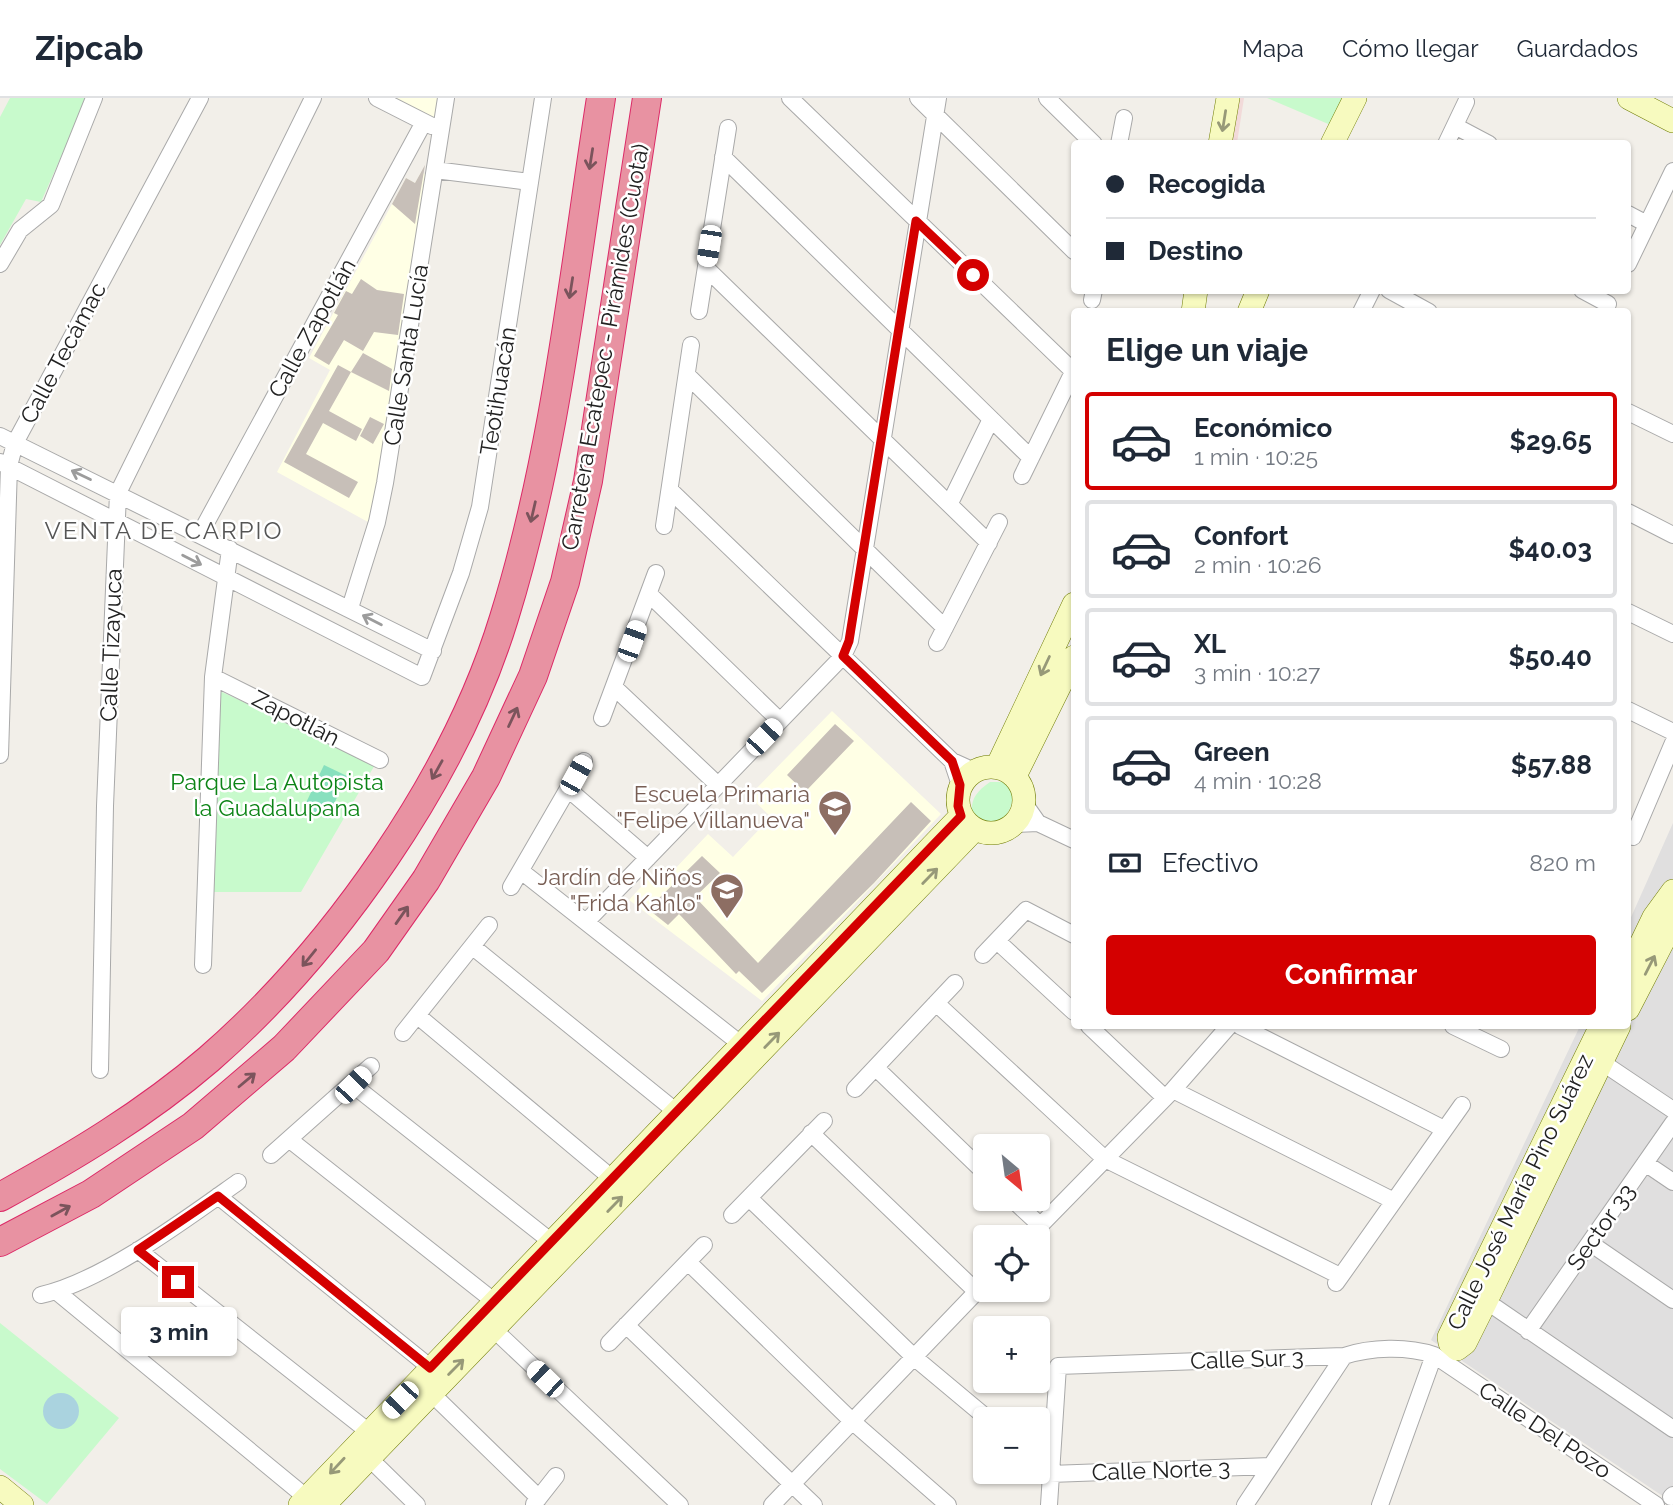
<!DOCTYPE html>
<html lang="es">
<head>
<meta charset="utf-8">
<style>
	:root { --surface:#fff; --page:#f6f6f7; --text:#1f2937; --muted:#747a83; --line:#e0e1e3; --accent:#d40000 }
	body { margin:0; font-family:Raleway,sans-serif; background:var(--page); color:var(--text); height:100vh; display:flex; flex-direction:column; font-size:26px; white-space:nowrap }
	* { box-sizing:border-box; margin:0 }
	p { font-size:23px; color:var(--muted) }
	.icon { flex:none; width:38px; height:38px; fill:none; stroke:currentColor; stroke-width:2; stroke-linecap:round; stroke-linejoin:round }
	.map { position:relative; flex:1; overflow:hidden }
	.side { position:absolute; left:1071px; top:210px; width:560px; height:721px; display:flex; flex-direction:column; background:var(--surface); border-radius:7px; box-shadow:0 2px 5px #0004 }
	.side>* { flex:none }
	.top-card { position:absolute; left:1071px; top:42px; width:560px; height:154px; border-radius:7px; box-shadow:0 2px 5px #0004; display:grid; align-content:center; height:154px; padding:0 35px; background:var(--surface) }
	.needle { width:46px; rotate:151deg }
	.tools { position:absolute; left:973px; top:1036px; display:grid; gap:14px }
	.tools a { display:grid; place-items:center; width:77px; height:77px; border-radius:7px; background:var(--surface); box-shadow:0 2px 5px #0004; font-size:35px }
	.end { position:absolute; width:32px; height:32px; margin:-16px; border:9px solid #d40000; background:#fff; box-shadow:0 0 0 4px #fff }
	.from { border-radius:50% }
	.bubble { position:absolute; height:49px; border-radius:7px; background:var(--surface); box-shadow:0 2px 5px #0004; font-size:23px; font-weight:700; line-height:49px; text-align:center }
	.car { position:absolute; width:21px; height:42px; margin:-21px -10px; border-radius:9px; box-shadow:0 0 5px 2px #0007; background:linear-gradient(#fff 24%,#345 0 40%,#fff 0 76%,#345 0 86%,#fff 0) }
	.top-card b { display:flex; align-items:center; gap:24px; height:66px; font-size:26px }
	.top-card b+b { border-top:2px solid var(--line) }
	.top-card i { width:18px; height:18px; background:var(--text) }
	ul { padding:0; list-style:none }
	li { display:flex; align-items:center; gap:21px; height:98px; margin:0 14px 10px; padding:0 21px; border:4px solid var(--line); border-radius:7px }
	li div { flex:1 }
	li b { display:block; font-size:26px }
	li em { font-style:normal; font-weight:700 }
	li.selected { border-color:var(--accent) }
	li>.icon { width:63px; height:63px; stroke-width:1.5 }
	h2 { padding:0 35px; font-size:32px; line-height:84px }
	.pay { display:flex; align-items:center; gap:18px; height:77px; padding:0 35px; font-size:26px }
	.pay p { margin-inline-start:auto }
	.button { display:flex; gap:14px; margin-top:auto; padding:14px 35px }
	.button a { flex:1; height:80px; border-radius:7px; background:var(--accent); color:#fff; font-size:28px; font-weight:700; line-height:80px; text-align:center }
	header { display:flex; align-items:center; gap:42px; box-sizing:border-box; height:98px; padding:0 35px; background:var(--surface); border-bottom:2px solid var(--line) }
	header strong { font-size:33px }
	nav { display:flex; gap:38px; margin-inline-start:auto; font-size:24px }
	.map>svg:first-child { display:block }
</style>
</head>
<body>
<header>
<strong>Zipcab</strong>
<nav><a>Mapa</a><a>Cómo llegar</a><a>Guardados</a></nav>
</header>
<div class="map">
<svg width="1673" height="1407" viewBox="0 0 1673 1407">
	<rect width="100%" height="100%" fill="#f2efe9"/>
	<path fill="#e0dfdf" d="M1673,725V1405L1431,1242L1580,928H1628V826Z"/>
	<path fill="#f2dad9" d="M1222,0H1244L1237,45L1215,46Z"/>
	<path fill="#ffffe5" d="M395,0H441L437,21Z
		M421,74L429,78L379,379L368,424L277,374L330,272L309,260L406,80L415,85Z
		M832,613L941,716L762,903L629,802L661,767L672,774L708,736L733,759L771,719L749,698Z"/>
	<path fill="#c8facc" d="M10,0H87L41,104L26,101L0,147V19Z
		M1267,0H1347L1333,28Z
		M211,589L376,665L301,794H201Z
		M990,684H1003L1012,690C1015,711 1005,725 983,729L973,723C969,704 974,695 990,684Z
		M0,1225L119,1320L47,1406L0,1371Z"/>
	<path fill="#88e0be" d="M324,667L347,678L327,721L304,709Z"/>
	<path fill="#aad3df" d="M43 1313a18 18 0 1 1 36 0a18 18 0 1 1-36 0Z"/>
	<path fill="#c7bfb8" d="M425,67L415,126L392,106L406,80L415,85Z
		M361,181L377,192L404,196L398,237L374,234L363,253L344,242L329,267L314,258L338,217L334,215L346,193L352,196Z
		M363,255L392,271L389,293L351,274Z
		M338,267L351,274L329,313L362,331L356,343L323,325L306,356L358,384L349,400L284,364Z
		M370,319L384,326L373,346L360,338Z
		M835,626L854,643L805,694L787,677Z
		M911,704L931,723L874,785L762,895L739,873L736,876L679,816L668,827L648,811L702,758L720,775L695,799L758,865Z"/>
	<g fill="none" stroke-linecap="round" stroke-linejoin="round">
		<g stroke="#a9a9a9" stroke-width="18">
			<path id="street" d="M377,0L432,28
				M790,0L1074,274
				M918,0L1074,153
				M1047,0L1094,46
				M1455,28L1489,46
				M1119,46L1124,20
				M1446,46L1466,4
				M723,59L1031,360
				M435,72L530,84
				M1628,116L1647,126
				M0,166L20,132L51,107L94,0
				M1628,166L1673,73
				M706,170L989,445
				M1389,192L1429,214
				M1582,192L1608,206
				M1092,202L1094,192
				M699,213L728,30
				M1361,214L1372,192
				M687,277L945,530
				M1628,314L1673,336
				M0,338L433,553
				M0,364L422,579L461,475L480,409L543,0
				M1022,378L1074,272
				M670,392L952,663L974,673
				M950,405L991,321
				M1628,414L1673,437
				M664,428L691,247
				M200,436L424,24
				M649,496L780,623
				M350,510L377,424L385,385L446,0
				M1628,514L1673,536
				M937,545L999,424
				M213,579L380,662
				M615,590L718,687
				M1628,612L1673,634
				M602,620L656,475
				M0,657L9,368L15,345L200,0
				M952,663L960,687
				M568,691L648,760
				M1024,705L1038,725L1074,742
				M1014,726L1038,725
				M1633,739L1673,645
				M521,773L742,947
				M511,789L584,663
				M586,824L843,558L850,543L938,0
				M997,843L1074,914
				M473,849L678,1015
				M983,857L1026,812L1074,837
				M203,867L213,579L230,451
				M936,905L1105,1061L1340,1178
				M418,918L614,1082
				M1089,928L1163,998
				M1240,928L1444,1031
				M1453,928L1501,951
				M403,935L489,827
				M1594,959L1673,1012
				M876,970L985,1075
				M100,972L105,708L118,395L313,0
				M353,987L553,1145
				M855,991L955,885
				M1173,992L1394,1103
				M811,1035L977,1194
				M290,1042L495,1204
				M271,1057L371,968
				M1645,1065L1673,1084
				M218,1098L431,1270
				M749,1100L915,1260L988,1321
				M1012,1101L1041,1128
				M732,1117L824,1023
				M1029,1139L1173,992L1229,928
				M1590,1145L1673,1202
				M138,1152L369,1334
				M688,1164L853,1324L948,1407
				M1336,1185L1462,1007
				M56,1193L307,1400
				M41,1197C103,1183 186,1121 238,1084
				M1486,1203L1673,1331
				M488,1226L680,1407
				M626,1227L814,1407
				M1528,1233L1673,1025
				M609,1245L704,1147
				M431,1295L539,1400
				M369,1360L417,1407
				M1050,1376L1271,1368
				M1671,1399L1673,1397
				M534,1406L556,1378
				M772,1407L985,1185
				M1049,1407L1058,1268L1344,1258C1371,1249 1407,1248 1434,1257L1656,1407
				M1245,1407L1344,1258
				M1380,1407L1434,1257"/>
		</g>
		<g stroke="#707d05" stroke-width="24">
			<path id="secondary" d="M1629,0L1673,23
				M1220,46L1228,0
				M1332,46L1355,0
				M1193,214L1196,192
				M1249,214L1258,192
				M958 702a33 33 0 1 1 66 0a33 33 0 1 1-66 0Z
				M997,669L1074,506
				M1015,678L1074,559
				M1628,873L1654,819L1673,793
				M1628,911L1673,824
				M1601,928L1449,1239L1450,1245L1457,1251L1465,1245L1486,1203L1619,928
				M0,1389L22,1407
				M300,1407L961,718
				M324,1407L975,731"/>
		</g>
		<g stroke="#dc2a67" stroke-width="30">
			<path id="highway" d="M0,1099C73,1059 145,1016 209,961C335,851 455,680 504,520C556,353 574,172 601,0
				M0,1144L91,1096L193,1028L284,950L376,853L426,782L486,679L533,578L565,484L588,383L647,0"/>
		</g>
		<use href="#street" stroke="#fff" stroke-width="16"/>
		<use href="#secondary" stroke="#f7fabf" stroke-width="23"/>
		<use href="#highway" stroke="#e892a2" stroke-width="28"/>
	</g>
	<defs><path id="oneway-shaft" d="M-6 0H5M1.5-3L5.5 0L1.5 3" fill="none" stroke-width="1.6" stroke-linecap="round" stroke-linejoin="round" transform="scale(1.75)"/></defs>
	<g stroke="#979978">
		<use href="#oneway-shaft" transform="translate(1224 23) rotate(99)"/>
		<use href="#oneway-shaft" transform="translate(1045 568) rotate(115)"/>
		<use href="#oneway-shaft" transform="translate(930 778) rotate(-46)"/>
		<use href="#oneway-shaft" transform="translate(1650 867) rotate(-63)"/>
		<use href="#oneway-shaft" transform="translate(772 942) rotate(-46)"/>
		<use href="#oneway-shaft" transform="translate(615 1106) rotate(-46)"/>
		<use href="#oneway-shaft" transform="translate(456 1269) rotate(-45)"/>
		<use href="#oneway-shaft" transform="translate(337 1368) rotate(133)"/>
	</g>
	<g stroke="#7b545c">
		<use href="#oneway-shaft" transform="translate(591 61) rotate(99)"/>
		<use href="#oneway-shaft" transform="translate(571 190) rotate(99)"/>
		<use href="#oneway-shaft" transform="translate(533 414) rotate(103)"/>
		<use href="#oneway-shaft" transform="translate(513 619) rotate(-65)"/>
		<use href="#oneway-shaft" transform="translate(437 672) rotate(119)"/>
		<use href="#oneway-shaft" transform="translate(402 817) rotate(-55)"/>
		<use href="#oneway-shaft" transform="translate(309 860) rotate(129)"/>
		<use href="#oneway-shaft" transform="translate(247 982) rotate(-40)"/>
		<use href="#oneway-shaft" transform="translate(61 1113) rotate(-29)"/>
	</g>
	<g stroke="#9c9c9c">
		<use href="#oneway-shaft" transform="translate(81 377) rotate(-154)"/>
		<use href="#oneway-shaft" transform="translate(192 462) rotate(27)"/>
		<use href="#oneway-shaft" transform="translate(372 522) rotate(-153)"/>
	</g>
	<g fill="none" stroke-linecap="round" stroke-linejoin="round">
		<path stroke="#d40000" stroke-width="9" d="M178,1184L138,1152L218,1098L430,1270L961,718L958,708L960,687L952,663L843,558L849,543L916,123L973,177"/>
	</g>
	<defs>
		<g id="school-pin" transform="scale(1.75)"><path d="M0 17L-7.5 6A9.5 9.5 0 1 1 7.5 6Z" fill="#8d6e63" stroke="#fff"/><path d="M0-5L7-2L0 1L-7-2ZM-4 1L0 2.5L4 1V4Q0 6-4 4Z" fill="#fff"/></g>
	</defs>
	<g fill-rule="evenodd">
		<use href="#school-pin" x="835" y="709"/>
		<use href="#school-pin" x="727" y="792"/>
	</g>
	<g text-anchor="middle" stroke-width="5" stroke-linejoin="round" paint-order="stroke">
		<g font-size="23" fill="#222" stroke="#fff">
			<text transform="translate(312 230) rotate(-61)" y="8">Calle Zapotlán</text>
			<text transform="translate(605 249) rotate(-80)" y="8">Carretera Ecatepec - Pirámides (Cuota)</text>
			<text transform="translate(63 255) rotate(-62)" y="8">Calle Tecámac</text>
			<text transform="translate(406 257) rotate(-81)" y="8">Calle Santa Lucía</text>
			<text transform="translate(498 293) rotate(-81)" y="8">Teotihuacán</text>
			<text transform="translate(111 547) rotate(-88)" y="8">Calle Tizayuca</text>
			<text transform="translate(296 620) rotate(27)" y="8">Zapotlán</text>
			<text transform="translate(1520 1094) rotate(-64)" y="8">Calle José María Pino Suárez</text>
			<text transform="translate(1601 1129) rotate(-55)" y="8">Sector 33</text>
			<text transform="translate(1247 1261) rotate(-2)" y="8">Calle Sur 3</text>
			<text transform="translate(1545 1332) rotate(34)" y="8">Calle Del Pozo</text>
			<text transform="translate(1161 1372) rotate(-2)" y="8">Calle Norte 3</text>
		</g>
		<g font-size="23" fill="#0c8416" stroke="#fff">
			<text x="277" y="692">Parque La Autopista<tspan x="277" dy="26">la Guadalupana</tspan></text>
		</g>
		<g font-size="23" fill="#785e54" stroke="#fff" text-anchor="end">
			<text x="810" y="704">Escuela Primaria<tspan x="810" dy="26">"Felipe Villanueva"</tspan></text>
			<text x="702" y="787">Jardín de Niños<tspan x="702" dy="26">"Frida Kahlo"</tspan></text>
		</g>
		<g font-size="24" letter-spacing="2" fill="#555" stroke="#fff">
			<text x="164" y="441">VENTA DE CARPIO</text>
		</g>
	</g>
</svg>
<div class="tools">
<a><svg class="needle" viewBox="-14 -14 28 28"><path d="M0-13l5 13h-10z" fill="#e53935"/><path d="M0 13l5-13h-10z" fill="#747a83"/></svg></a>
<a><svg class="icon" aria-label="locate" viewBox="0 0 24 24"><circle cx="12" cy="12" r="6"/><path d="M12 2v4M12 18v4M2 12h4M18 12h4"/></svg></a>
<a>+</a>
<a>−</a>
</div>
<i class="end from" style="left:973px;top:177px"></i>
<i class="end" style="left:178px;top:1184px"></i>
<div class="bubble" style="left:121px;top:1209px;width:116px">3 min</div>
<i class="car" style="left:709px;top:148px;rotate:189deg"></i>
<i class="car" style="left:632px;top:543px;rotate:20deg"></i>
<i class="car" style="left:764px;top:639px;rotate:44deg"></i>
<i class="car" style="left:576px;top:677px;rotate:29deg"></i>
<i class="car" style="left:353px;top:987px;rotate:44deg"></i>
<i class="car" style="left:545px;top:1281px;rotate:314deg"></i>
<i class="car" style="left:400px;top:1302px;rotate:224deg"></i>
<div class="top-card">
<b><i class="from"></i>Recogida</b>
<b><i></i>Destino</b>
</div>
<section class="side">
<h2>Elige un viaje</h2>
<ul>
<li class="selected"><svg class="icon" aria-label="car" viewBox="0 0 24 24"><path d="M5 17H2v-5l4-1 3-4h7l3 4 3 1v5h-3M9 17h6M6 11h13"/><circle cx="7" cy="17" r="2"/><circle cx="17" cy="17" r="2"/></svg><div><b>Económico</b><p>1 min · 10:25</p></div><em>$29.65</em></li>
<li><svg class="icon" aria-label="car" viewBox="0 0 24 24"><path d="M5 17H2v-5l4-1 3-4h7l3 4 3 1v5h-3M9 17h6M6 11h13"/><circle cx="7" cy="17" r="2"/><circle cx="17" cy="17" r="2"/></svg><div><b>Confort</b><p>2 min · 10:26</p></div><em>$40.03</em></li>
<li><svg class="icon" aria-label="car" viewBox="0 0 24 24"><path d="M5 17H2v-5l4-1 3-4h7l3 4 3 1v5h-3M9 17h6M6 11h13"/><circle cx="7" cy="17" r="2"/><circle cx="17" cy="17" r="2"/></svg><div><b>XL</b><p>3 min · 10:27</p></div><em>$50.40</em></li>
<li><svg class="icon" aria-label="car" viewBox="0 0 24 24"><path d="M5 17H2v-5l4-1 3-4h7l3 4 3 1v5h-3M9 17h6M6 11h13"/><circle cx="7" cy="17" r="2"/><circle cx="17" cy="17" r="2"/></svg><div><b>Green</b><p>4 min · 10:28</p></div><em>$57.88</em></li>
</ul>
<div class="pay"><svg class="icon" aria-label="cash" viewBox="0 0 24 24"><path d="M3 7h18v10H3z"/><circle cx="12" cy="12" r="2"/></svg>Efectivo<p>820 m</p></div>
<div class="button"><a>Confirmar</a></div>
</section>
</div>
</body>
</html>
